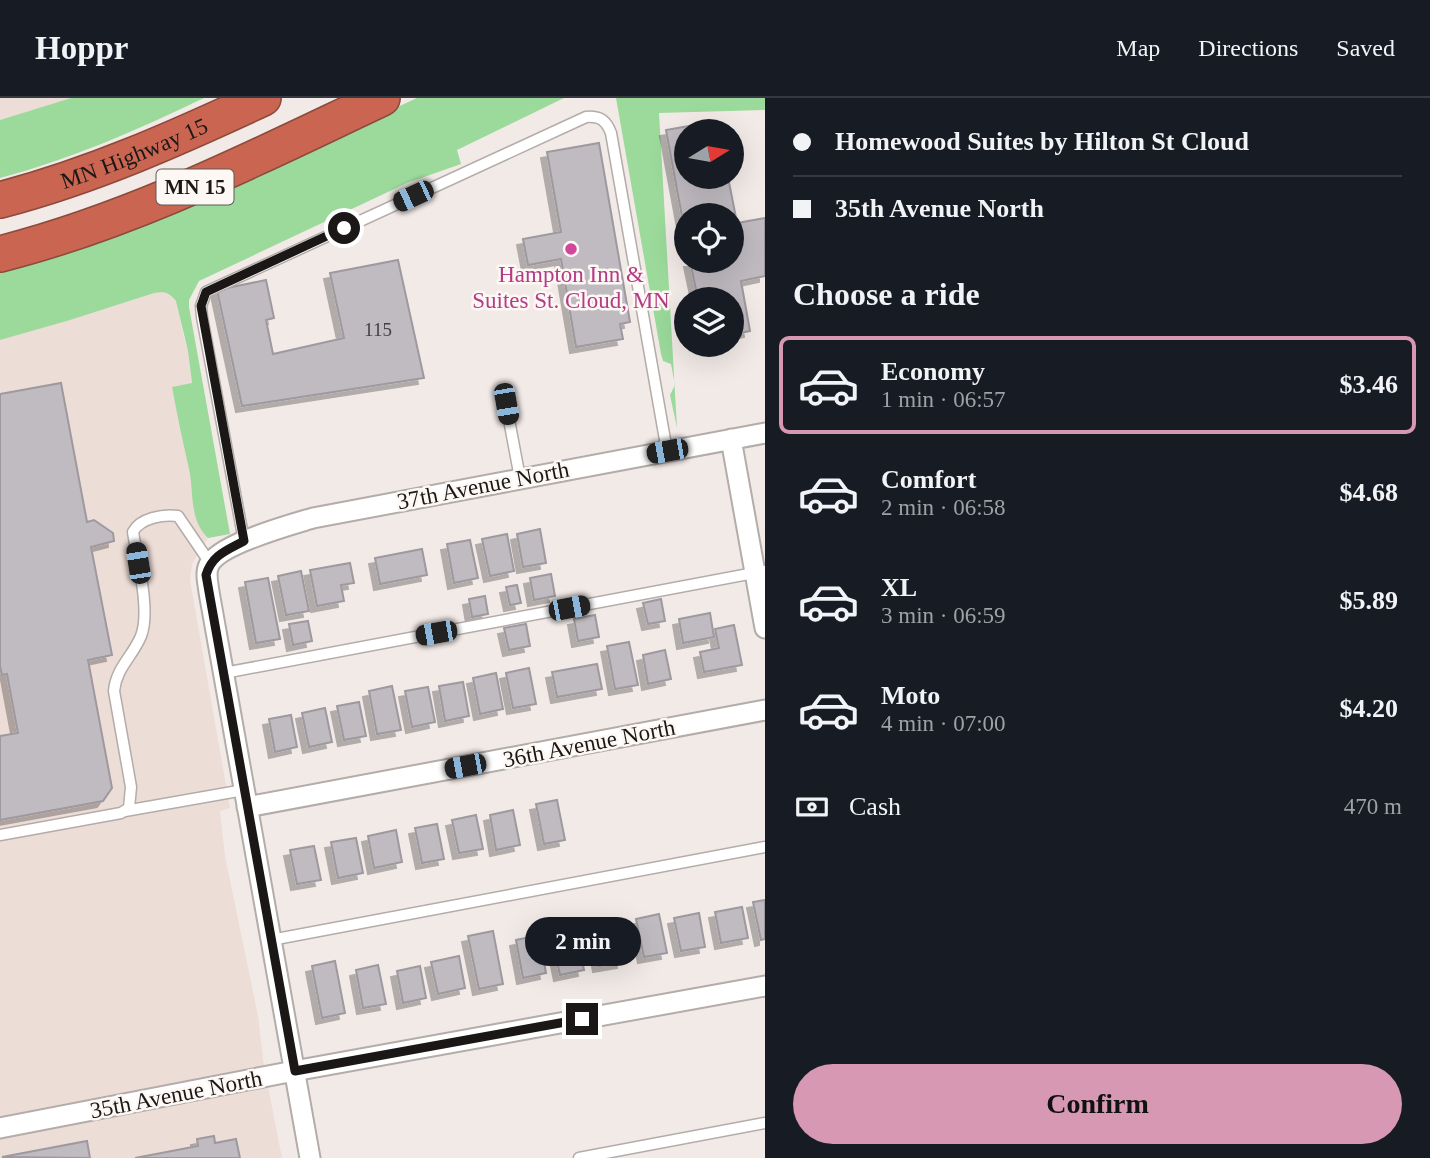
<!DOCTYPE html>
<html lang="en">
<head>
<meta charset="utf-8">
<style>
	:root { --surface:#171b24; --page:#20242c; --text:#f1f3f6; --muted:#9ea1a6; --line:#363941; --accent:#d698b2 }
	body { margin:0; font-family:Georgia,serif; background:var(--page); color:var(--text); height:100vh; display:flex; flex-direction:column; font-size:26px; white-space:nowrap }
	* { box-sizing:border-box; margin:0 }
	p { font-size:23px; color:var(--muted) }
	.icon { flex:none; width:38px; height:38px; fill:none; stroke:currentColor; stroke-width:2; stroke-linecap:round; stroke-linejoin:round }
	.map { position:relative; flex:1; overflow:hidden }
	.side { display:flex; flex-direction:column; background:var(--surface); width:665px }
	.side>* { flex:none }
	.guide { display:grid; align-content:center; height:154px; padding:0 28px; background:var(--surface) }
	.needle { width:46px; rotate:79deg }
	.fabs { position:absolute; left:674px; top:21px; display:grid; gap:14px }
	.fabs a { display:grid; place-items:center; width:70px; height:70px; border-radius:50%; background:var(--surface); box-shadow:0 7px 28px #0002; font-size:35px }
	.end { position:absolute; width:32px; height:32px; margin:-16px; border:9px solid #1a1716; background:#fff; box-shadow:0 0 0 4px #fff }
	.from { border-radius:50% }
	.bubble { position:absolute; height:49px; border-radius:24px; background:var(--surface); box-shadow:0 7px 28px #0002; font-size:23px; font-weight:700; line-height:49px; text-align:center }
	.car { position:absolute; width:21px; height:42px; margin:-21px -10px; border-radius:9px; box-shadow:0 0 5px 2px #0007; background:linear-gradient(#222 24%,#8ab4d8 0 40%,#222 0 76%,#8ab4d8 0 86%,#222 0) }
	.guide b { display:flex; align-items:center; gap:24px; height:66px; font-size:26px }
	.guide b+b { border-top:2px solid var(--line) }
	.guide i { width:18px; height:18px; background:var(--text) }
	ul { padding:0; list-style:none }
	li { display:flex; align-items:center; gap:21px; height:98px; margin:0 14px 10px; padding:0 14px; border:4px solid transparent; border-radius:10px }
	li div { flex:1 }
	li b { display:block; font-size:26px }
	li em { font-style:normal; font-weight:700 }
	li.on { border-color:var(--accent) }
	li>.icon { width:63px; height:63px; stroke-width:1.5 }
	h2 { padding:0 28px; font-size:32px; line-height:84px }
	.pay { display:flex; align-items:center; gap:18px; height:77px; padding:0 28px; font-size:26px }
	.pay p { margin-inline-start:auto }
	.primary-button { display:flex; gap:14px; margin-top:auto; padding:14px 28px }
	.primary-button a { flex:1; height:80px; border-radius:42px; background:var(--accent); color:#111; font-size:28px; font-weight:700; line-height:80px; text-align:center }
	header { display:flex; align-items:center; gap:42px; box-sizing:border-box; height:98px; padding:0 35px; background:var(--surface); border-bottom:2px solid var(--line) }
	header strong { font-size:33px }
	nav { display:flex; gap:38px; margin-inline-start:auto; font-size:24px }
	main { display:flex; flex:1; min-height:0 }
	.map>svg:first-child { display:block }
</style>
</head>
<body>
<header>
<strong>Hoppr</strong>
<nav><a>Map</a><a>Directions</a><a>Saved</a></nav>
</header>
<main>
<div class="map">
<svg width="765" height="1060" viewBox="0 0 765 1060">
	<defs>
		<filter id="shadow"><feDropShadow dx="-6" dy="6" stdDeviation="0" flood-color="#0004"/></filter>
	</defs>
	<rect width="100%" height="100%" fill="#f2eae7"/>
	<path fill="#edddd7" d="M0,0H71L0,22Z
		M172,172L183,236L188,253L192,286L172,290L189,369L194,413L198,425L208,440L192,466L190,482L230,710L220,713L225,758L258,918L264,968L282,1060H0V226Z"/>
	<path fill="#9bda9b" d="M71,0H204C138,32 71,61 0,80V22Z
		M417,0H564L457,52L461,66L407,85L199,183L189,202V209L230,436L208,440C189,422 194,395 189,371C183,344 177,317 172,289L192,285L188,253L176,203C169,194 164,193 154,195L70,222L0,242V175L75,151L263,71Z
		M616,0H765V12L659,15L677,330L670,297L675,287L671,266L663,263L661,256Z"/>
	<path fill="#c0bbc1" stroke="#9e999f" stroke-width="2" filter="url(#shadow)" d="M717,23L719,33H686V79H728L737,125L765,120V178L741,183L750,233L732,237V201H698L690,163H732V117H686V140L666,32Z
		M599,45L630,224L620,226L623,241L576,249L561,161L528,167L523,141L561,134L547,54Z
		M398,162L424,280L242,308L217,192L266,182L274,220L266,222L273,256L344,240L330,175Z
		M61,285L87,424L94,422L113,435L114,443L91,449L112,557L88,562L112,690L103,703L0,722V638L18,635L7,576L2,577L0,568V296Z
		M540,431L546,465L523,469L517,436Z
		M507,436L514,473L490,478L482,441Z
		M470,442L478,480L454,485L447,446Z
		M422,451L427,477L380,486L375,460Z
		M350,465L354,485L341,487L344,503L317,508L310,472Z
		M301,473L309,513L286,517L278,478Z
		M551,476L555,498L534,502L530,480Z
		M268,480L280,541L256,545L245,484Z
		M517,487L521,505L510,507L506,489Z
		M485,498L488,516L472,519L469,501Z
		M661,501L665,523L648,526L643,505Z
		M710,515L714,539L683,545L679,521Z
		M595,517L599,539L578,543L574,521Z
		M308,523L312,543L293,547L289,526Z
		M526,526L530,548L509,552L504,530Z
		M734,527L742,567L704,574L700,554L719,550L715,531Z
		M629,544L638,587L615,591L607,548Z
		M665,552L671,581L648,586L643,557Z
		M597,566L602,591L557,599L552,574Z
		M529,570L536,606L513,610L506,575Z
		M496,575L503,611L480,616L473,580Z
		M463,584L469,618L445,623L439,588Z
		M392,588L401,632L377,636L369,593Z
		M428,589L435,624L412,629L405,593Z
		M359,604L366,638L344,642L337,608Z
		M325,610L332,644L309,649L302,615Z
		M291,617L297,649L275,654L269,621Z
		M557,702L565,742L544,746L536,706Z
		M513,712L520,747L496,752L490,717Z
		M476,717L483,751L459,755L452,722Z
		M437,726L444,761L422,765L415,730Z
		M396,732L402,764L374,770L368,738Z
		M356,740L363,775L338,780L331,744Z
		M314,748L321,782L297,786L290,752Z
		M765,802V841L761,842L753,804Z
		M742,809L748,840L721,845L715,814Z
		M699,815L705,849L681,853L674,820Z
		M659,816L667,855L644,859L636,821Z
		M616,830L623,864L599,868L593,834Z
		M493,833L503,886L479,891L468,838Z
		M539,837L546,875L523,880L516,842Z
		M577,838L584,872L560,877L553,843Z
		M459,858L465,890L438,896L431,864Z
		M335,863L345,915L322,920L312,868Z
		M378,867L386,906L363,910L356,872Z
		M420,868L426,900L403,905L397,873Z
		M214,1038L215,1045L236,1041L240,1060H135L198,1048L197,1041Z
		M87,1043L90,1060L2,1059Z"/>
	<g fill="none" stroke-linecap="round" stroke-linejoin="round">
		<g stroke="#b3aca9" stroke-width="13">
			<path id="lane" d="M506,306L520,380
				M244,443L202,219L201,208L206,194L586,19C600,18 606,22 611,35L667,353
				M224,575L765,473
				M125,713L244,692
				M0,737L121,715L129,710L131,689L114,593C116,570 133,558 141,538C151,513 137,461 133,434C140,420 163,416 178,418L210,465
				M271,842L765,749
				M579,1060L765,1025"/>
		</g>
		<g stroke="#b3aca9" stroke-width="23">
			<path id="street" d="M731,341L765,530
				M247,709L765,612
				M0,1030L294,973L765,888
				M310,1060L209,494C208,485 205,475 209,467C219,446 290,427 313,420L765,335"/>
		</g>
		<g stroke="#8c4a3c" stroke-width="38">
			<g id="highway">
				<path id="s1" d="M0,102C92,78 177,40 263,0"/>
				<path d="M0,156C134,122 257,59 382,0"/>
			</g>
		</g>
		<use href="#lane" stroke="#fff" stroke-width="10"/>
		<use href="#street" stroke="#fff" stroke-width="19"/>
		<use href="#highway" stroke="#c96550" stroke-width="35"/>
	</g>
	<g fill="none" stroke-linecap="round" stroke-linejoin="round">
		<path stroke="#1a1716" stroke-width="9" d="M344,130L206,194L201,208L244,443C227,452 212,457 206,477L295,973L582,921"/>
	</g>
	<circle fill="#d1479c" stroke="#fef8f5" stroke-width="2.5" cx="571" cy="151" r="7"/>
	<g text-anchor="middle" stroke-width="5" stroke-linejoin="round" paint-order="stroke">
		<g font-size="19" fill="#444041">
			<text x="378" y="238">115</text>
		</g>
		<rect fill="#fef8f5" stroke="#5e5a59" stroke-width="2" x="156.5" y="71.5" width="77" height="35" rx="5"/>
		<g font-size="21" font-weight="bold" fill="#1a1716">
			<text x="195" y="96">MN 15</text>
		</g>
		<g font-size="23" fill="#1a1716" stroke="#fef8f5">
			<text dy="8" stroke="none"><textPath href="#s1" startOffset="142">MN Highway 15</textPath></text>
			<text transform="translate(483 387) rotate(-11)" y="8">37th Avenue North</text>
			<text transform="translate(589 645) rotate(-11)" y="8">36th Avenue North</text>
			<text transform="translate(176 996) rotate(-11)" y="8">35th Avenue North</text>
		</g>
		<g font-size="23" fill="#b23c85" stroke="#fef8f5">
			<text x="571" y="184">Hampton Inn &amp;<tspan x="571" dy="26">Suites St. Cloud, MN</tspan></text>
		</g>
	</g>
</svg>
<div class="fabs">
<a><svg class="needle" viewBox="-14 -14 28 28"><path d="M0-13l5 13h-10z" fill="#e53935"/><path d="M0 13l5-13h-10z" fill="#9ea1a6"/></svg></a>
<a><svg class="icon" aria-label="locate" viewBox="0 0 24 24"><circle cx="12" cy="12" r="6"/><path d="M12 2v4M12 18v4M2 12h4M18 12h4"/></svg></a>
<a><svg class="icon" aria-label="layers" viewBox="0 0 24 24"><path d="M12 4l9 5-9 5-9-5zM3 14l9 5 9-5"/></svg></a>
</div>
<i class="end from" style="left:344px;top:130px"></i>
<i class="end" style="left:582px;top:921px"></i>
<div class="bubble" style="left:525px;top:819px;width:116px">2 min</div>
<i class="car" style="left:413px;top:98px;rotate:245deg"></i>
<i class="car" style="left:506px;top:306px;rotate:170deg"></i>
<i class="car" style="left:667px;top:353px;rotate:260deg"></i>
<i class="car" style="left:138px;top:465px;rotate:351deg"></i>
<i class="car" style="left:569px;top:510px;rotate:79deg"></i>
<i class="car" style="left:436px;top:535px;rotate:260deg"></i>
<i class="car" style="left:465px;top:668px;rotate:259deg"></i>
</div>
<section class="side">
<div class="guide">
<b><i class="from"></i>Homewood Suites by Hilton St Cloud</b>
<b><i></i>35th Avenue North</b>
</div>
<h2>Choose a ride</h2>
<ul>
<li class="on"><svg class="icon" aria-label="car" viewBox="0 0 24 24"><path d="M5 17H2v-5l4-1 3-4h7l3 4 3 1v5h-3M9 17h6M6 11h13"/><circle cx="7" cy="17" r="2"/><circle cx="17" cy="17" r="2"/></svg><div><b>Economy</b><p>1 min · 06:57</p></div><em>$3.46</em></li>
<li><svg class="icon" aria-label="car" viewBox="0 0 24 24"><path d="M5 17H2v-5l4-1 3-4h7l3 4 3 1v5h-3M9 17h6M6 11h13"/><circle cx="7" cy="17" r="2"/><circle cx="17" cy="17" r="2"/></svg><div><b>Comfort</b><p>2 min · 06:58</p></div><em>$4.68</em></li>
<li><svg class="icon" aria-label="car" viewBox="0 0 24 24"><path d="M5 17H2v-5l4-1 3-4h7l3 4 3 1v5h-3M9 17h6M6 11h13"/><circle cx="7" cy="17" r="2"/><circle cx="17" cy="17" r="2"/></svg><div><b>XL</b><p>3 min · 06:59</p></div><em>$5.89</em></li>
<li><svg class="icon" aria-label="car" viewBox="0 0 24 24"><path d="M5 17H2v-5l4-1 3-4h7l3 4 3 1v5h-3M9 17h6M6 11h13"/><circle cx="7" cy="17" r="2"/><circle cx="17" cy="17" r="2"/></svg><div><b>Moto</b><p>4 min · 07:00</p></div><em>$4.20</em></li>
</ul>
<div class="pay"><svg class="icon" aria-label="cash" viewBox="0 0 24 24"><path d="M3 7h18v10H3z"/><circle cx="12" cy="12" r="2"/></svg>Cash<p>470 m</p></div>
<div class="primary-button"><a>Confirm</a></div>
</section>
</main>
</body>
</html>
